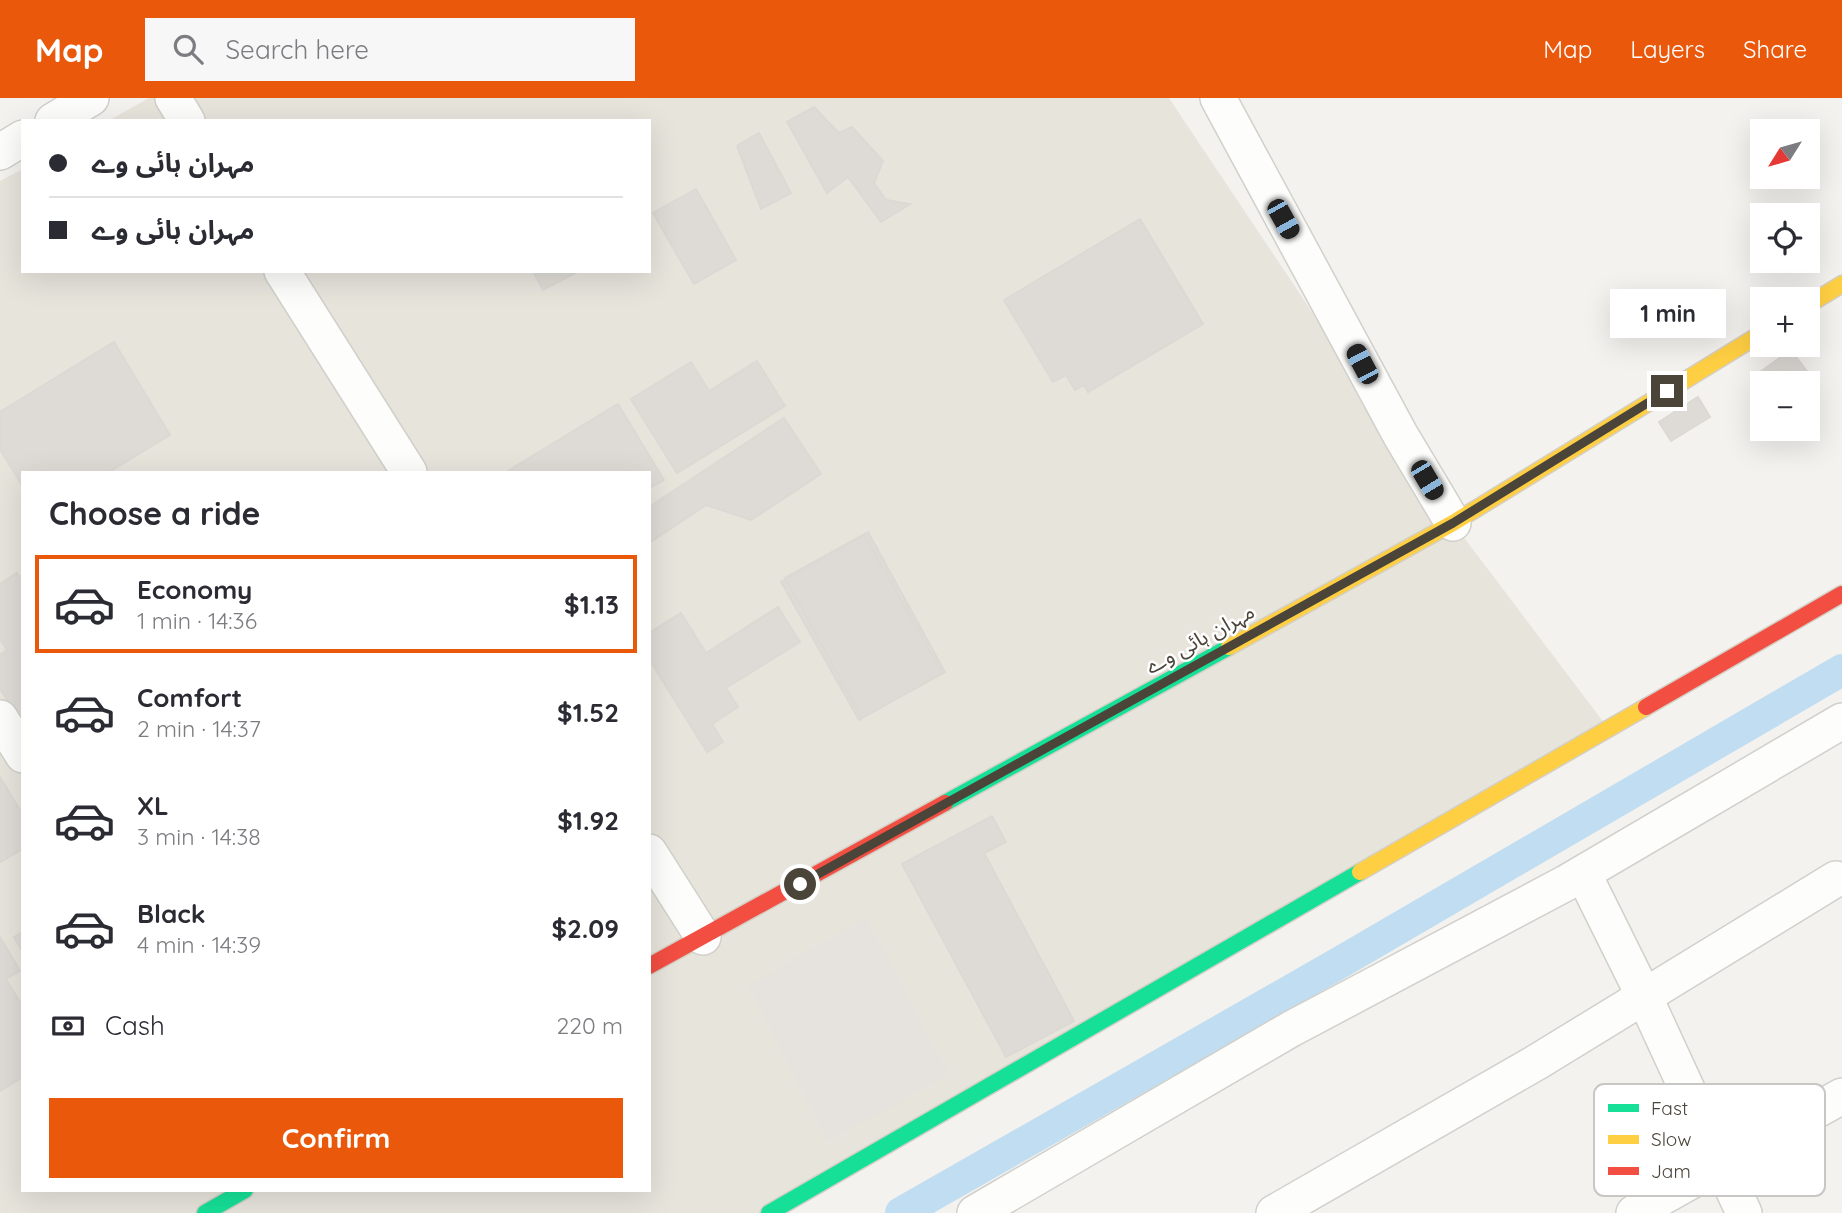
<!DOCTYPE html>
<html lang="en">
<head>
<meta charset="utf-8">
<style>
	:root { --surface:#fff; --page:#f7f7f7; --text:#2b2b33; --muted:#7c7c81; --line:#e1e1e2; --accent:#ea580c }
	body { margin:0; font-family:Quicksand,"Noto Sans Arabic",sans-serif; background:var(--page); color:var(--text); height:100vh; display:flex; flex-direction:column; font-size:26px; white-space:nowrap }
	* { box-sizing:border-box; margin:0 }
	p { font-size:23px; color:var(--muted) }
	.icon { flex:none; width:38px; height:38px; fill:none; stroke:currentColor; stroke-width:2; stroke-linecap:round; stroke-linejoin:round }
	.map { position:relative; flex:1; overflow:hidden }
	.drawer { position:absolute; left:21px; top:373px; width:630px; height:721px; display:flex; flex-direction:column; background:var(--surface); border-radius:0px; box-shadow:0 7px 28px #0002 }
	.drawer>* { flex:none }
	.banner { position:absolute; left:21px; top:21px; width:630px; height:154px; border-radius:0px; box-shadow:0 7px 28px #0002; display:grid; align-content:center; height:154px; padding:0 28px; background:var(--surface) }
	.needle { width:46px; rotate:233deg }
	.buttons { position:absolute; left:1750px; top:21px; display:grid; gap:14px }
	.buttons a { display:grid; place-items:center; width:70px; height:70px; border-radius:0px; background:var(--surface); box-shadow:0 7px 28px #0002; font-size:35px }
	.end { position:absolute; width:32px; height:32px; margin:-16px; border:9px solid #4b4439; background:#fff; box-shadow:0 0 0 4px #fff }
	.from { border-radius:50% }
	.bubble { position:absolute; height:49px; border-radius:0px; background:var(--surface); box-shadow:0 7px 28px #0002; font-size:23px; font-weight:700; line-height:49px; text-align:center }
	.car { position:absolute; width:21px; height:42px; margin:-21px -10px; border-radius:9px; box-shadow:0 0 5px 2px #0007; background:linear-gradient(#222 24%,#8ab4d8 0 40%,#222 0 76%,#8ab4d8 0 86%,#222 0) }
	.banner b { display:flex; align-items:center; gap:24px; height:66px; font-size:26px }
	.banner b+b { border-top:2px solid var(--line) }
	.banner i { width:18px; height:18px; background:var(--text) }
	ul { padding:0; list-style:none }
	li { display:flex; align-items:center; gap:21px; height:98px; margin:0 14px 10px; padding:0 14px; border:4px solid transparent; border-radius:0px }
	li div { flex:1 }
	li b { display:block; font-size:26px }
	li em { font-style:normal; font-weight:700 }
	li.current { border-color:var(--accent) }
	li>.icon { width:63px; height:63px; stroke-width:1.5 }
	h2 { padding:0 28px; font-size:32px; line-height:84px }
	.pay { display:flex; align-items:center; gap:18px; height:77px; padding:0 28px; font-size:26px }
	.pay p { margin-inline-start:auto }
	.action { display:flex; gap:14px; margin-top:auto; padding:14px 28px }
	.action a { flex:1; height:80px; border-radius:0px; background:var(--accent); color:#fff; font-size:28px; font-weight:700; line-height:80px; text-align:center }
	header { display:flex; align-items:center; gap:42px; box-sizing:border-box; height:98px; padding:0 35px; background:var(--accent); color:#fff }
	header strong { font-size:33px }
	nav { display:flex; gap:38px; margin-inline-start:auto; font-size:24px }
	.search { width:490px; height:63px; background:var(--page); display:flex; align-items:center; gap:18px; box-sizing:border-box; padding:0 24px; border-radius:0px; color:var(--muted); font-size:26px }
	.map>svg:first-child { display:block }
</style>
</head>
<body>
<header>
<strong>Map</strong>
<div class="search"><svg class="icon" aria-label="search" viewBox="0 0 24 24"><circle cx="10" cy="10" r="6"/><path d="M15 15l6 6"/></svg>Search here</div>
<nav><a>Map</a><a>Layers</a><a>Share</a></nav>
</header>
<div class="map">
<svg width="1842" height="1115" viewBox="0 0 1842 1115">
	<rect width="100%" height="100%" fill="#f4f2ee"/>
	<path fill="#e7e4dc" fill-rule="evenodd" d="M149,0H1169L1453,425L1608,630L777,1115H0V83L23,71V173H649V23H108ZM23,374H649V1092H23Z"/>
	<path fill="#e6e2de" d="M866,820L949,976L828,1044L748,887Z"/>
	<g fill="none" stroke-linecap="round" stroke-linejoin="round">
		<path stroke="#c0ddf1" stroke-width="32" d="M901,1115L1339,865L1842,572"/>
	</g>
	<path fill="#dedbd6" stroke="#dcd9d4" stroke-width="2" d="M814,9L839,35L852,29L883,63L874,85L886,102L910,106L881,124L848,79L827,95L787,24Z
		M759,35L791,95L761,111L737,48Z
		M696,91L736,162L694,186L653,115Z
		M1140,121L1203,226L1088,294L1084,287L1075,292L1066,277L1053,284L1004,202Z
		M533,173H579L543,192Z
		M114,244L170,337L109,374H23V389L0,351V314Z
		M1791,252L1812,280L1805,285H1794L1783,271L1767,283L1760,274Z
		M757,263L785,308L677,375L631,301L691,264L709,293Z
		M1698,299L1710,319L1671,343L1659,324Z
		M618,306L664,382L649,390V374H509L508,373Z
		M784,320L821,376L751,422L706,407L649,445V409Z
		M868,434L945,574L862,620L785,480Z
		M864,437L942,575L859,622L781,484Z
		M17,475L23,484V625L0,591V557L7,552L0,541V486Z
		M778,509L800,544L726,590L738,609L712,626L723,644L707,654L649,561V535L681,515L706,555Z
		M0,679L23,717V751L0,764Z
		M992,718L1006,744L984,755L1074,923L1006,959L902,766Z
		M23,834V854L14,839Z
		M0,839L20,873L6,881L23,909V979L0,993Z"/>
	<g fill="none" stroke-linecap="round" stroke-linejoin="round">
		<g stroke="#d2d0cb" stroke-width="38">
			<path id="street" d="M173,0L187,23
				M1218,0L1401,338L1453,425
				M53,23L91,0
				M0,54L23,40
				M282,173L409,374
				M0,620L23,657
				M649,754L703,839
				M1583,775L1644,898L1744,1115
				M975,1115L1291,931L1566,785L1842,623
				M1274,1115L1537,964L1836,781
				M1634,1115L1842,998"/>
		</g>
		<g stroke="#d3cfc5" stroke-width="19">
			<path id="fast" d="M945,705L1229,549
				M205,1115L245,1092
				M769,1115L1360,774"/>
		</g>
		<g stroke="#d3cfc5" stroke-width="19">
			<path id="slow" d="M1808,207L1842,186
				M1229,549L1453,425L1762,235
				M1360,774L1646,609"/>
		</g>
		<g stroke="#d3cfc5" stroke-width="19">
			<path id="jam" d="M1646,609L1842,496
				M649,868L945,705"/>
		</g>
		<use href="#street" stroke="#fdfdfc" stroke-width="35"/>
		<use href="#fast" stroke="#16e098" stroke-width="16"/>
		<use href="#slow" stroke="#ffcf43" stroke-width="16"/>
		<use href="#jam" stroke="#f24e42" stroke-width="16"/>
	</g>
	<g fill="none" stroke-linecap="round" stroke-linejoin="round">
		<path stroke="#4b4439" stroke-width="9" d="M800,786L1453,425L1667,293"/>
	</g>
	<g text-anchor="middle" stroke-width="5" stroke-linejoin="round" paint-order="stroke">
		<g font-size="21" fill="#4b4439" stroke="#fff">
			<text transform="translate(1200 541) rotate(-29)" y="7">مہران ہائی وے</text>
		</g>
	</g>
	<rect x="1594" y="986" width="231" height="112" rx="10" fill="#fff" stroke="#c9c7c4" stroke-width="2"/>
	<rect x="1608" y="1006" width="31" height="8" fill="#16e098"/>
	<rect x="1608" y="1037" width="31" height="9" fill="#ffcf43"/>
	<rect x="1608" y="1069" width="31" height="8" fill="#f24e42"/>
	<g font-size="19" fill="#4b4439">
		<text x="1651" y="1017">Fast</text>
		<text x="1651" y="1048">Slow</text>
		<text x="1651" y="1080">Jam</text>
	</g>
</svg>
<div class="buttons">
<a><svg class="needle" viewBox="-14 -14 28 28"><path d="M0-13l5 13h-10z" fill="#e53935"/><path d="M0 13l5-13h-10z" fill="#7c7c81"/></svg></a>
<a><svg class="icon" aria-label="locate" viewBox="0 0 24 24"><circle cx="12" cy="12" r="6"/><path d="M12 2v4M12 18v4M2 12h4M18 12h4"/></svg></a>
<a>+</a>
<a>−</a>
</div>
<i class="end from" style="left:800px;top:786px"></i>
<i class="end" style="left:1667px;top:293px"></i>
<div class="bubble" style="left:1610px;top:191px;width:116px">1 min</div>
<i class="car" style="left:1283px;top:121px;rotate:151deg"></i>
<i class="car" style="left:1362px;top:266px;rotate:332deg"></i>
<i class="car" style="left:1427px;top:382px;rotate:149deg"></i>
<div class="banner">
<b><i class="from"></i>مہران ہائی وے</b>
<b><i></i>مہران ہائی وے</b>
</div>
<section class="drawer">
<h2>Choose a ride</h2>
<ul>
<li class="current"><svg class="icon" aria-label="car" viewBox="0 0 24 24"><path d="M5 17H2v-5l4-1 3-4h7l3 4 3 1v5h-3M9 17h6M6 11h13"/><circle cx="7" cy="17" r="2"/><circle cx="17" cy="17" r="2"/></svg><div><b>Economy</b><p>1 min · 14:36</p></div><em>$1.13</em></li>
<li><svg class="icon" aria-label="car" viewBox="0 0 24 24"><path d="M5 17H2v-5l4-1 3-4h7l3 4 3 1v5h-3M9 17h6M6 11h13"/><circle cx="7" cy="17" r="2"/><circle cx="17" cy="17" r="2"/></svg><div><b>Comfort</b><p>2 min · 14:37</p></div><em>$1.52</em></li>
<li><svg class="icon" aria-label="car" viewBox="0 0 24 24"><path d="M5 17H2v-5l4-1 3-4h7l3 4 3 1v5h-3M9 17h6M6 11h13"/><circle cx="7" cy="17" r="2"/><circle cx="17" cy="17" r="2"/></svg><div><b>XL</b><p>3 min · 14:38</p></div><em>$1.92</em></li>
<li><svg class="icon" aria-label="car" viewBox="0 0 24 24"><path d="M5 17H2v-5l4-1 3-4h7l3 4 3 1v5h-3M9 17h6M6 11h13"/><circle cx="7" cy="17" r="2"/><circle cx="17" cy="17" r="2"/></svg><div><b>Black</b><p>4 min · 14:39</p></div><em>$2.09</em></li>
</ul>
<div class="pay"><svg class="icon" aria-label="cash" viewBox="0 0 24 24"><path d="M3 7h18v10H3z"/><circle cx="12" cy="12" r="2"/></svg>Cash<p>220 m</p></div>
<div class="action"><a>Confirm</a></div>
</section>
</div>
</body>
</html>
